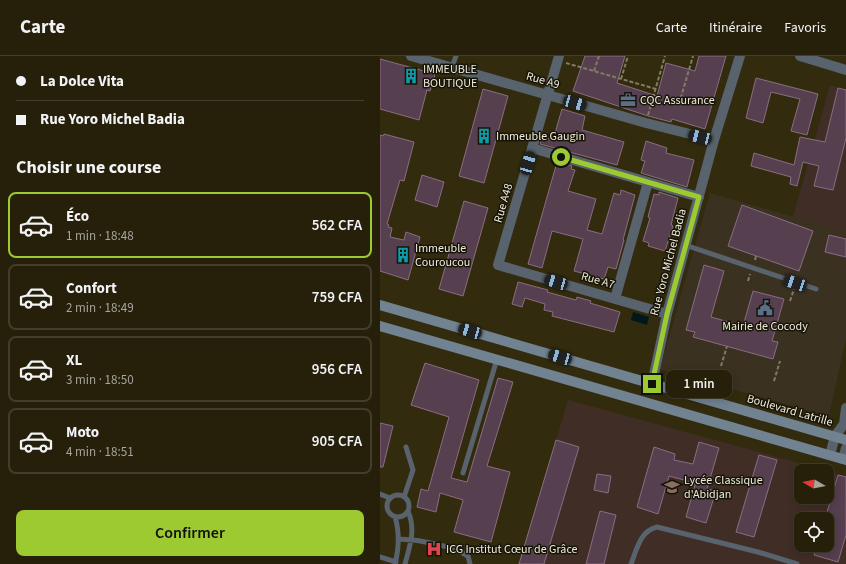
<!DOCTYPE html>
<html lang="fr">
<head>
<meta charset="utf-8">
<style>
	:root { --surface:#26200a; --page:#2e2813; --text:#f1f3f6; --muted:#a4a39c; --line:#423e2b; --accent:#9dca30 }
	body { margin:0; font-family:"Source Sans 3",sans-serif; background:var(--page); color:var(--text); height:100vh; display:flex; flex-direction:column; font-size:15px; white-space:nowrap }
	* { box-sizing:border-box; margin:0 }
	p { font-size:13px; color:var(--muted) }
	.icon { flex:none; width:22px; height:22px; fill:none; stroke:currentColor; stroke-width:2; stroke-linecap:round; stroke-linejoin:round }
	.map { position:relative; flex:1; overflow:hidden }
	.details { display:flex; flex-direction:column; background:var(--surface); width:380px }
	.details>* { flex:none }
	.banner { display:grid; align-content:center; height:88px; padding:0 16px; background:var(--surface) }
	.needle { width:26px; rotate:279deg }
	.fabs { position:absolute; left:414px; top:408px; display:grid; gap:8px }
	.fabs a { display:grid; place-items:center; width:40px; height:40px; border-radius:8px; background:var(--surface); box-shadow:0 2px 10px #0003,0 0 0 1px var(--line); font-size:20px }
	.end { position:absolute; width:18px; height:18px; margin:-9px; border:5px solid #9dca30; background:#111; box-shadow:0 0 0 2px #111 }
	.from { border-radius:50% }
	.bubble { position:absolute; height:28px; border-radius:8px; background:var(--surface); box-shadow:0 2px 10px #0003,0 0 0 1px var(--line); font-size:13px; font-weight:600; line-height:28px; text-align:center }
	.car { position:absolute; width:12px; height:24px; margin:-12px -6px; border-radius:5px; box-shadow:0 0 3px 1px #0007; background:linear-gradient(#222 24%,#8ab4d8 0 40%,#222 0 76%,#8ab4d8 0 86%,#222 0) }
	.banner b { display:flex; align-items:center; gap:14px; height:38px; font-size:15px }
	.banner b+b { border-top:1px solid var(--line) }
	.banner i { width:10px; height:10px; background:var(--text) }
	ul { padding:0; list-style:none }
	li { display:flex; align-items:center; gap:12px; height:66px; margin:0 8px 6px; padding:0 8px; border:2px solid var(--line); border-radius:8px }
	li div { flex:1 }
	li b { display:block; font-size:15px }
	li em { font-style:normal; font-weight:600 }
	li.current { border-color:var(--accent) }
	li>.icon { width:36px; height:36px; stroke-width:1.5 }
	h2 { padding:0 16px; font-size:18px; line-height:48px }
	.cta { display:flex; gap:8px; margin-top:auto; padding:8px 16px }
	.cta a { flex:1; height:46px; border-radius:8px; background:var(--accent); color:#111; font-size:16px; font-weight:600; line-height:46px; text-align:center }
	header { display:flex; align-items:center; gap:24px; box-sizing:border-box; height:56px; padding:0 20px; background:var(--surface); border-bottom:1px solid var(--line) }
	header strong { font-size:19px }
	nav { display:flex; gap:22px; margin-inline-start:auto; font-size:14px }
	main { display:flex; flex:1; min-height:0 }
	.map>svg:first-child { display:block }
</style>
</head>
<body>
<header>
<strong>Carte</strong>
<nav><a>Carte</a><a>Itinéraire</a><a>Favoris</a></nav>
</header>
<main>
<section class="details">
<div class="banner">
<b><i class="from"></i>La Dolce Vita</b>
<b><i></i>Rue Yoro Michel Badia</b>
</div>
<h2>Choisir une course</h2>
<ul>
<li class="current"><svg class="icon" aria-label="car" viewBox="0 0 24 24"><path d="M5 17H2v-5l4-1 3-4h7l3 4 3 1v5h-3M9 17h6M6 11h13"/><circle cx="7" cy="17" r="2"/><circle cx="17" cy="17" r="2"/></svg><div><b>Éco</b><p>1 min · 18:48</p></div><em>562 CFA</em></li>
<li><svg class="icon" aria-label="car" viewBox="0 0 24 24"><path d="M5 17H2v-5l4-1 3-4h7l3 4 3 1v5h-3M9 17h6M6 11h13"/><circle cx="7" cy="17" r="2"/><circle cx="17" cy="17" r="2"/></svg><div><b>Confort</b><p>2 min · 18:49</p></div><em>759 CFA</em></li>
<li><svg class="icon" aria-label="car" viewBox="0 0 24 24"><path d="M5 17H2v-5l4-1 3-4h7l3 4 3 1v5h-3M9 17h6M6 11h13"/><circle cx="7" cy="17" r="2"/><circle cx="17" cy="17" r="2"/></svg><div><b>XL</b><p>3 min · 18:50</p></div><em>956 CFA</em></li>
<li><svg class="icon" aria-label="car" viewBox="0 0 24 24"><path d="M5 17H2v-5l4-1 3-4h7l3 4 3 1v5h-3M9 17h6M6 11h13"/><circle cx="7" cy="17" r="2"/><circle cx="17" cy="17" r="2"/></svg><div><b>Moto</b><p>4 min · 18:51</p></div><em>905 CFA</em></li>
</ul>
<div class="cta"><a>Confirmer</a></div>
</section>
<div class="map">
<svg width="466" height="508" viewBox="0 0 466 508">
	<rect width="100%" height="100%" fill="#322b0e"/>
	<path fill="#3b3121" d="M330,137L466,176V283L449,360L280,313Z"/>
	<path fill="#402e26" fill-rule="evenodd" d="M450,29L466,34V176L413,161Z
		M188,344L466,420V508H139ZM421,415H447V441H421ZM421,463H447V489H421Z"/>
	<path fill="#00181b" d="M253,256L269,261L267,269L251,264Z"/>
	<path fill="#563f4f" stroke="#8a6d81" d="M205,0H245L237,27L277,40L286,7L315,15L319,0H346L325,73L292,63L291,66L268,60L193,35Z
		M0,3L55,18L50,35L47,34L39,64L0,53Z
		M376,22L438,38L427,79L411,75L420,43L391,36L383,67L366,62Z
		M458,32L466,34V82L453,134L434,130L439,110L423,106L417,130L410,128L411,121L371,110L374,97L414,109L420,81L445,86Z
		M103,33L128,40L104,127L79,120Z
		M182,53L205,60L202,74L244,86L237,109L160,88L162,80L173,84Z
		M4,78L34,86L24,125L20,124L7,168L9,169L8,171L12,172L10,181L24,184L26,176L40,181L28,224L0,215V79L3,80Z
		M266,85L287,92L286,97L314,104L307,131L261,117L265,105L261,104Z
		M177,106L192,110L191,113L195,114L188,135L216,143L207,174L222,178L234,137L240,139L241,134L255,139L243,184H244L236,213L228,211L224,223L194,215L203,183L172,175L162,212L148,208Z
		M42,119L64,126L57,151L35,144Z
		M279,136L298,142L291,169L293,170L285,195L268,190L269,187L263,185L270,162L268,161L274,138L279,139Z
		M84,145L108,152L83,240L59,233Z
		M362,149L433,175L419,215L348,190Z
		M449,179L466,183V201L445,196Z
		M324,209L344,215L331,261L363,270L373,235L404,243L392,285L398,286L393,303L313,281L315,276L306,274Z
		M138,226L168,234L167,236L196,244L197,241L211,245L210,247L240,256L234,276L172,260L173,256L164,254L165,248L145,242L142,251L132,248Z
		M45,307L99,324L71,422L87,426L118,322L133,326L107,410L130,416L111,486L74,476L83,444L60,437L56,456L37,451L41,433L48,435L69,361L31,349Z
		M0,367L13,370L3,411H0Z
		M176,384L199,391L164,508H139Z
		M319,386L339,392L327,433L336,435L326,467L306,461L315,429L308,427V425L289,420L278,458L257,451L274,391L295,398L294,404L313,408Z
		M379,399L397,404L374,481L356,476Z
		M217,418L231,420L228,437L214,434Z
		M458,419L466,421V479L458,506L434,499L437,489H447V463H445Z
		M220,455L236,459L224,508H206Z"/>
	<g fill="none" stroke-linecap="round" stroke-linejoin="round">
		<path stroke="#827c65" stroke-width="2" stroke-dasharray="4 2" stroke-linecap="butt" d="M186,7L276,33
			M214,15L219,0
			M241,23L248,0
			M299,48L313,0
			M268,59L285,0
			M375,204L376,200
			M368,225L370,218
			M410,245L414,233
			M341,310L347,290
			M394,325L400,305"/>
		<path stroke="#58636d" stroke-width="5" d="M72,11L76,0
			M305,189L436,233
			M83,417L117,303
			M0,438L10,442
			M7 450a11 11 0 1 1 22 0a11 11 0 1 1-22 0Z
			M24,441L33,414L26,391
			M15,461C20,477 19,492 15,508
			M19,483C41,484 69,489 88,500L90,508
			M0,501L16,506
			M25,508C30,489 36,474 28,455
			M251,508C257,493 260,475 277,471L378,496L417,508"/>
		<path stroke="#58636d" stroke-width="10" d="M31,0L266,67L334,84
			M179,0L118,209L287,258
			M420,0L466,14
			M152,92L319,141
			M235,243L268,126
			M272,328L287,258L334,84L360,0
			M450,399L455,380L464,368L466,352
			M463,403L466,392"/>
		<path stroke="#718291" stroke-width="10" d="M0,249L466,384
			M0,270L466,404"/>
	</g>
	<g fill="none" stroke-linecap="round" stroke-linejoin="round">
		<path stroke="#9dca30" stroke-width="5" d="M181,101L319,141L287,258L272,328"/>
	</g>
	<defs>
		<g id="building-bare" transform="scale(1.2)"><path d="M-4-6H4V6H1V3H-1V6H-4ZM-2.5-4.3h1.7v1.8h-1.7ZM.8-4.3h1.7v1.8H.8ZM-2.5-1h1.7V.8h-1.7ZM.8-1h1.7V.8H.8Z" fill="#0f9aa8" stroke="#171408" stroke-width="2.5" paint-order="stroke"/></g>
		<g id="office-bare" transform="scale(1.2)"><path d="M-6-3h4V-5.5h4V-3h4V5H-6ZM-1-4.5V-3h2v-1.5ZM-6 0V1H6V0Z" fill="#5c6f8a" stroke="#171408" stroke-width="2.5" paint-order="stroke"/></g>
		<g id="civic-bare" transform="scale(1.2)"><path d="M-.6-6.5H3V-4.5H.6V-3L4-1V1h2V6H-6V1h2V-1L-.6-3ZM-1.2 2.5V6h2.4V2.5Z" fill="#5c6f8a" stroke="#171408" stroke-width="2.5" paint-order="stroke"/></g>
		<g id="school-bare" transform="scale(1.2)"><path d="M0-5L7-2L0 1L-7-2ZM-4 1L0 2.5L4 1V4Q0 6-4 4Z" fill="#8d6e63" stroke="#171408" stroke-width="2.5" paint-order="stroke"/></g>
		<g id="hospital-bare" transform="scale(1.2)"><path d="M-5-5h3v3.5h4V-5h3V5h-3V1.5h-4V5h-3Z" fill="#e0444e" stroke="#171408" stroke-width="2.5" paint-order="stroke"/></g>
	</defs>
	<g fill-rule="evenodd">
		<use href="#building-bare" x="31" y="20"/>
		<use href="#office-bare" x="248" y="44"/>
		<use href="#building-bare" x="104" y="80"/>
		<use href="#building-bare" x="23" y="199"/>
		<use href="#civic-bare" x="385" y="252"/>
		<use href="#school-bare" x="292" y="431"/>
		<use href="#hospital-bare" x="54" y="493"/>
	</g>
	<g text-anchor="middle" stroke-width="3" stroke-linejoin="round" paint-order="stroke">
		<g font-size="12" fill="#efebda" stroke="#171408" text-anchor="start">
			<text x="43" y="17">IMMEUBLE<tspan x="43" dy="14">BOUTIQUE</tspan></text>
			<text x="260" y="48">CQC Assurance</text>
			<text x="116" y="84">Immeuble Gaugin</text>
			<text x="35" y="196">Immeuble<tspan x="35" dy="14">Couroucou</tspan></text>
			<text x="385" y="274" text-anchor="middle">Mairie de Cocody</text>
			<text x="304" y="428">Lycée Classique<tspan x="304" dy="14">d'Abidjan</tspan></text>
			<text x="66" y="497">ICG Institut Cœur de Grâce</text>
		</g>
		<g font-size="12" fill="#efebda" stroke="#171408">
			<text transform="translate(163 24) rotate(16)" y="4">Rue A9</text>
			<text transform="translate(123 147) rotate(-74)" y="4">Rue A48</text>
			<text transform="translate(288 206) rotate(-75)" y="4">Rue Yoro Michel Badia</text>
			<text transform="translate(218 224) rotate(16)" y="4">Rue A7</text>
			<text transform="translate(410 354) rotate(16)" y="4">Boulevard Latrille</text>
		</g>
	</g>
</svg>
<div class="fabs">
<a><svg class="needle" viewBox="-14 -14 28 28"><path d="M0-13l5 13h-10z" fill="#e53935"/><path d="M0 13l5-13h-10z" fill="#a4a39c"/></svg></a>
<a><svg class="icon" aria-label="locate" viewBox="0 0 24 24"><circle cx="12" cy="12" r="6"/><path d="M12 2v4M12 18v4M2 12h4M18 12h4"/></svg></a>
</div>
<i class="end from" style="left:181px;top:101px"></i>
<i class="end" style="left:272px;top:328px"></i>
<div class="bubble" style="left:286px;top:314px;width:66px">1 min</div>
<i class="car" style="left:195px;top:47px;rotate:106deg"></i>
<i class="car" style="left:320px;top:81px;rotate:284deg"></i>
<i class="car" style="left:148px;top:107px;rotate:16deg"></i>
<i class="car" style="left:176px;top:226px;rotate:286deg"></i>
<i class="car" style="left:415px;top:227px;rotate:289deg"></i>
<i class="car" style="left:90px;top:275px;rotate:286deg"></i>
<i class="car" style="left:180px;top:301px;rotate:286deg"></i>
</div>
</main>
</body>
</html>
